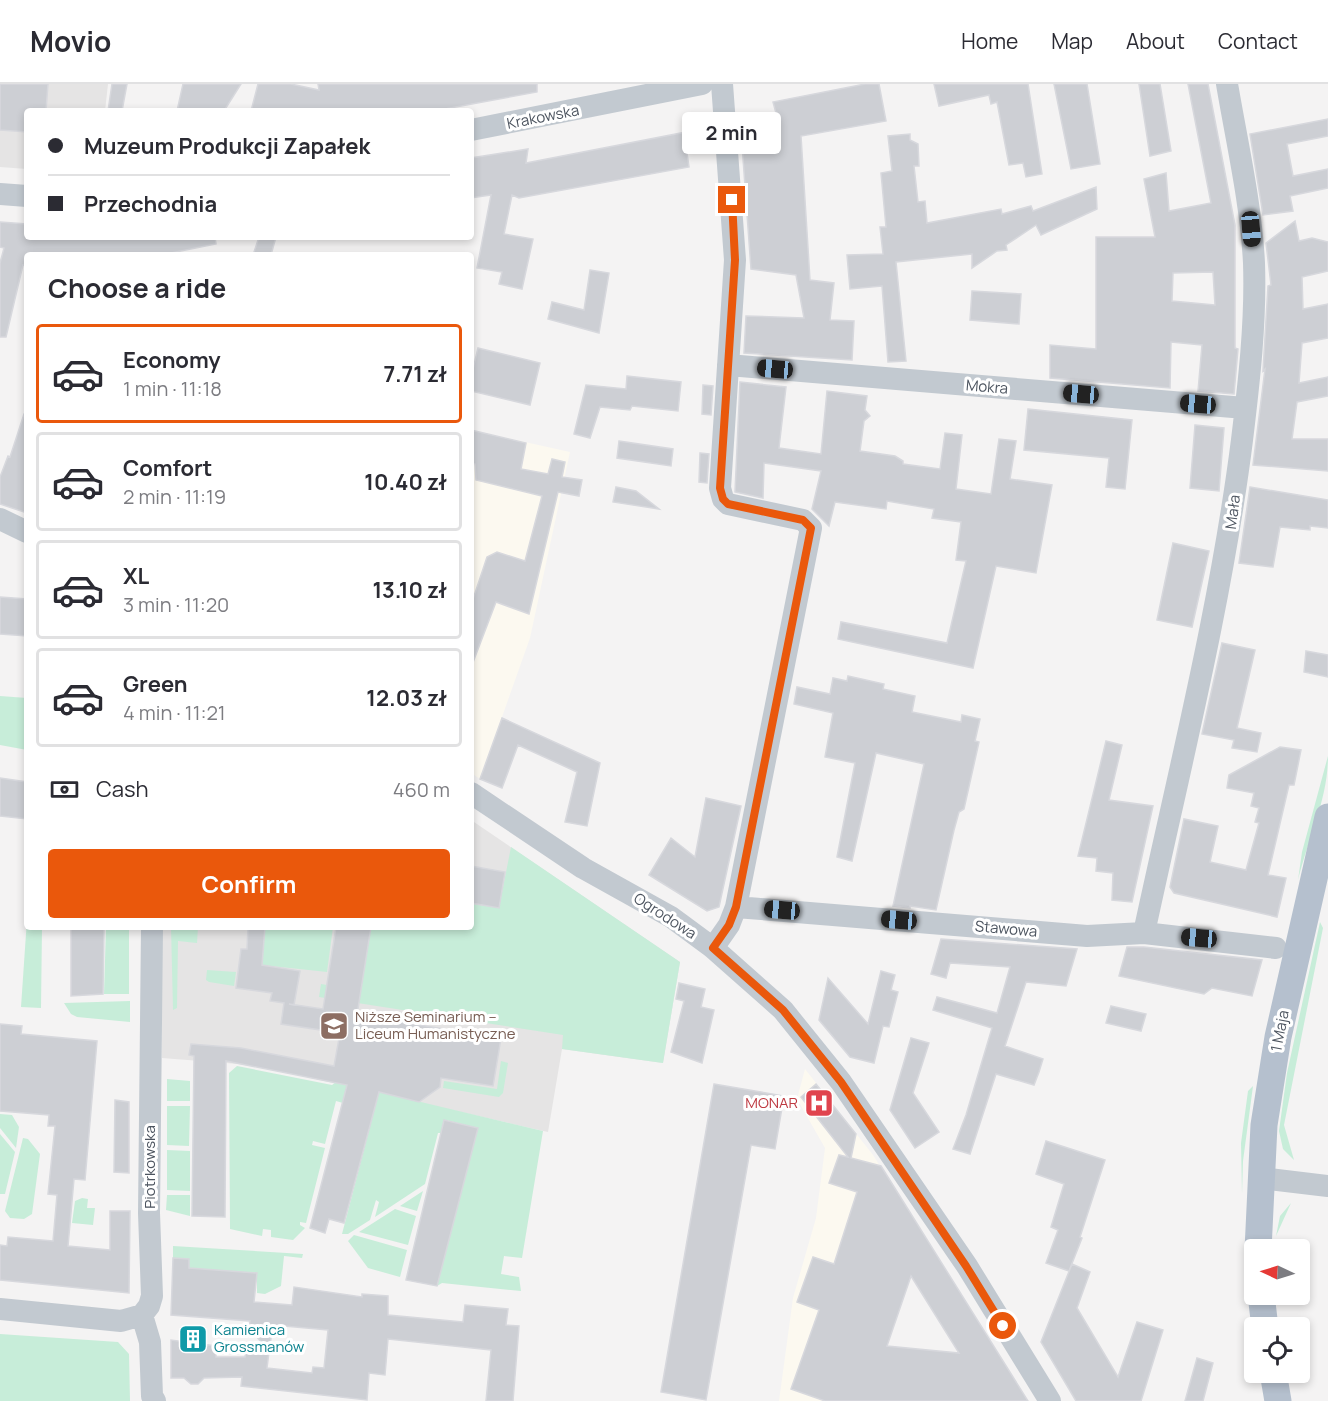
<!DOCTYPE html>
<html lang="en">
<head>
<meta charset="utf-8">
<style>
	:root { --surface:#fff; --page:#f7f7f7; --text:#2b2b33; --muted:#7c7c81; --line:#e1e1e2; --accent:#ea580c }
	body { margin:0; font-family:Manrope,sans-serif; background:var(--page); color:var(--text); height:100vh; display:flex; flex-direction:column; font-size:22px; white-space:nowrap }
	* { box-sizing:border-box; margin:0 }
	p { font-size:20px; color:var(--muted) }
	.icon { flex:none; width:33px; height:33px; fill:none; stroke:currentColor; stroke-width:2; stroke-linecap:round; stroke-linejoin:round }
	.map { position:relative; flex:1; overflow:hidden }
	.drawer { position:absolute; left:24px; top:168px; width:450px; height:678px; display:flex; flex-direction:column; background:var(--surface); border-radius:6px; box-shadow:0 3px 9px #0003 }
	.drawer>* { flex:none }
	.banner { position:absolute; left:24px; top:24px; width:450px; height:132px; border-radius:6px; box-shadow:0 3px 9px #0003; display:grid; align-content:center; height:132px; padding:0 24px; background:var(--surface) }
	.needle { width:39px; rotate:274deg }
	.tools { position:absolute; left:1244px; top:1155px; display:grid; gap:12px }
	.tools a { display:grid; place-items:center; width:66px; height:66px; border-radius:6px; background:var(--surface); box-shadow:0 3px 9px #0003; font-size:30px }
	.end { position:absolute; width:27px; height:27px; margin:-14px; border:8px solid #ea580c; background:#fff; box-shadow:0 0 0 3px #fff }
	.from { border-radius:50% }
	.bubble { position:absolute; height:42px; border-radius:6px; background:var(--surface); box-shadow:0 3px 9px #0003; font-size:20px; font-weight:700; line-height:42px; text-align:center }
	.car { position:absolute; width:18px; height:36px; margin:-18px -9px; border-radius:8px; box-shadow:0 0 4px 2px #0007; background:linear-gradient(#222 24%,#8ab4d8 0 40%,#222 0 76%,#8ab4d8 0 86%,#222 0) }
	.banner b { display:flex; align-items:center; gap:21px; height:57px; font-size:22px }
	.banner b+b { border-top:2px solid var(--line) }
	.banner i { width:15px; height:15px; background:var(--text) }
	ul { padding:0; list-style:none }
	li { display:flex; align-items:center; gap:18px; height:99px; margin:0 12px 9px; padding:0 12px; border:3px solid var(--line); border-radius:6px }
	li div { flex:1 }
	li b { display:block; font-size:22px }
	li em { font-style:normal; font-weight:700 }
	li.on { border-color:var(--accent) }
	li>.icon { width:54px; height:54px; stroke-width:1.5 }
	h2 { padding:0 24px; font-size:27px; line-height:72px }
	.pay { display:flex; align-items:center; gap:15px; height:66px; padding:0 24px; font-size:22px }
	.pay p { margin-inline-start:auto }
	.primary-button { display:flex; gap:12px; margin-top:auto; padding:12px 24px }
	.primary-button a { flex:1; height:69px; border-radius:6px; background:var(--accent); color:#fff; font-size:24px; font-weight:700; line-height:69px; text-align:center }
	header { display:flex; align-items:center; gap:36px; box-sizing:border-box; height:84px; padding:0 30px; background:var(--surface); border-bottom:2px solid var(--line) }
	header strong { font-size:28px }
	nav { display:flex; gap:33px; margin-inline-start:auto; font-size:21px }
	.map>svg:first-child { display:block }
</style>
</head>
<body>
<header>
<strong>Movio</strong>
<nav><a>Home</a><a>Map</a><a>About</a><a>Contact</a></nav>
</header>
<div class="map">
<svg width="1328" height="1317" viewBox="0 0 1328 1317">
	<rect width="100%" height="100%" fill="#f4f3f3"/>
	<path fill="#fcf9f0" d="M471,346L570,368L530,554L480,695L471,689Z
		M805,985L873,1071L924,1153L869,1317H779L793,1214L816,1134L825,1064L797,1015Z"/>
	<path fill="#e5e4e4" d="M0,0H108L105,27H27V85L0,83Z
		M471,736L680,878L663,979L562,965L548,1048L276,986L238,980L162,974V843H471Z"/>
	<path fill="#c7edd9" d="M0,612L27,614V666L0,661Z
		M1328,672C1328,715 1308,755 1298,796L1302,768Z
		M511,763L680,878L663,979L562,965L563,951L319,913L321,900L327,901L371,843H471V820L499,824Z
		M27,835V843H42L41,924L21,923Z
		M1320,838L1323,844L1284,1041L1294,1076L1283,1065L1279,1047L1287,989Z
		M106,843H129V910H104Z
		M171,843H198L197,859L178,857L177,924L173,926Z
		M265,843H333L327,888L262,881Z
		M207,886L236,888L234,902L209,898L206,896Z
		M130,917V938L77,933L71,930L64,919Z
		M501,977L508,979L503,1009L499,1013L443,1004L444,997L497,1005Z
		M237,982L332,1001L336,998L347,1001L343,1019L336,1017L325,1060L313,1057L312,1061L325,1064L306,1139L300,1138V1141L305,1144L293,1156L271,1153V1146L263,1145L262,1152L230,1145L229,989Z
		M167,995L190,997V1017H167Z
		M1253,1002L1243,1077L1242,1110L1241,1059L1248,1007Z
		M379,1008L543,1047L522,1174L504,1172L501,1190L519,1193L521,1207L442,1199L437,1202L477,1044L446,1036L443,1049H438L425,1100L375,1133L379,1118L376,1116L370,1136L348,1150H342Z
		M167,1022H190L189,1062L167,1061Z
		M0,1030L12,1031L19,1043L16,1064L0,1044Z
		M0,1050L15,1068L5,1110H0Z
		M23,1054L28,1055L40,1070L32,1130L24,1135L10,1134L5,1127Z
		M167,1066L190,1067V1107L167,1106Z
		M423,1107L417,1127L400,1122Z
		M167,1111H190V1132L166,1126Z
		M82,1114L88,1115L87,1124H95L93,1141L72,1139L75,1117Z
		M1291,1119L1276,1152L1280,1132Z
		M395,1125L416,1132L408,1161L359,1148Z
		M354,1151L407,1166L400,1193L368,1184L348,1157Z
		M173,1162L303,1170L302,1174L284,1172L281,1202L265,1210L257,1209V1189L189,1184V1175L173,1174Z
		M0,1250L118,1258L129,1270L130,1317H0Z"/>
	<path fill="#cdcfd4" stroke="#d7d8dd" stroke-width="1.5" fill-rule="evenodd" d="M0,0H48L46,27H27V48L0,46Z
		M112,0H127L122,27H108Z
		M183,0H241L224,27H177Z
		M258,0H291L319,6L318,0H537V8L434,27H251Z
		M865,0H879L886,37L801,52L810,196L834,199L830,236L854,237L852,276L744,269L746,232L804,234L796,191L751,185L740,33L776,29L773,18Z
		M934,0H1028L1042,90L1026,93L1023,79L1009,81L997,18L991,20L989,11L939,22Z
		M1054,0H1087L1100,80L1071,85Z
		M1139,0H1160L1171,67L1150,72Z
		M1188,0H1208L1235,141V264L1238,265L1234,310L1198,307L1202,261L1171,258L1170,304L1050,294V261L1096,265V153H1155L1144,95L1166,89L1169,127L1211,119ZM1213,188L1215,221L1172,217L1173,189Z
		M1328,35V52L1287,60L1293,92L1328,85V104L1290,112L1293,127L1263,131L1250,50Z
		M712,43L713,56L686,62L689,83L519,114L512,111L504,150L533,155L522,205L499,200L502,188L477,184L491,111L471,114V74L528,65L526,79Z
		M910,50V56L918,60L919,82H914L918,118L925,117L927,139L1001,125L1002,130L1031,122L1033,127L1096,103L1097,125L1041,151L1036,141L1006,161L1007,166L997,167L972,184V170L896,178L906,277L888,278L882,202L850,205L847,171L883,170L880,143H886L881,89L892,87L888,52Z
		M1295,137L1299,157L1312,154L1328,158V187L1302,193L1303,225L1328,220V254L1302,259L1299,299L1328,293V312L1297,318L1292,355H1328V387L1253,381L1265,285L1263,287L1268,202L1271,201L1266,159Z
		M0,138L27,140V153H215L216,160L161,171H27V182L23,181L6,253H0V179L4,164L0,163Z
		M259,153H276L271,171H253Z
		M590,186L609,189L599,249L548,235L552,218L584,226Z
		M972,207L1021,210L1019,240L970,236Z
		M478,264L540,279L530,321L471,307V293Z
		M627,292L681,298L678,327L632,322L630,326L600,323L590,354L574,350L586,301L626,305Z
		M740,298L786,303L779,364L821,370L827,307L867,312L865,326L870,332L864,337L860,367L895,372L903,377V380L940,385L945,349L962,351L956,405L991,410L999,355L1016,357L1010,395L1052,401L1036,489L996,482L973,584L838,555L841,538L947,559L966,477L956,476L961,438L932,434L934,425L887,417L886,425L835,418L829,442L812,425L821,387L764,379L763,414L735,408Z
		M703,301L713,302L711,331L702,330Z
		M1028,325L1132,336L1125,405L1106,403L1109,374L1024,366Z
		M24,330H27V429L0,420V393L8,372L10,373Z
		M1195,341L1224,344L1219,407L1190,404Z
		M471,346L526,359L521,385L548,390L552,375L565,378L562,393L582,396L579,412L558,408L529,530L496,518L472,581L471,521L487,473L497,468L525,477L542,412L476,396L475,380L471,379Z
		M619,357L673,365L671,382L617,374Z
		M700,369L709,370L707,399L699,398Z
		M616,403L636,407L659,425L613,418Z
		M1250,403L1328,416V444L1310,442V446L1280,443L1273,483L1239,479Z
		M1173,459L1209,467L1192,543L1157,536Z
		M0,513L27,515V552L0,550Z
		M1222,559L1255,566L1237,644L1261,649L1257,668L1232,664L1234,656L1202,650Z
		M1306,567L1328,571V593L1304,588Z
		M848,592L884,600L883,605L915,612L912,628L961,638L962,631L980,635L975,657L979,658L964,725L959,728L954,746L936,826L910,822V824L893,822L924,680L876,669L852,777L837,773L855,679L825,673L833,629L794,620L797,603L830,610L833,594L847,597Z
		M502,634L600,679L587,742L565,738L577,688L518,661L502,704L480,695Z
		M1106,657L1122,661L1109,716L1153,722L1132,818L1112,816L1113,789L1096,787L1097,774L1078,772Z
		M1280,663L1301,666L1294,701H1289L1268,791L1286,794L1277,833L1174,809L1170,803L1184,735L1218,742L1210,778L1246,786L1259,739L1255,738L1259,724L1251,722L1254,709L1227,704L1229,691Z
		M0,694L27,698V735L0,732Z
		M706,714L741,722L719,823L707,827L649,791L671,754L695,773Z
		M471,782L505,788L499,824L471,819Z
		M71,843H104L103,910L71,912Z
		M248,843H265L262,881L300,887L294,921L289,920L323,925L336,843H371L357,931L501,954L493,1002L441,994L440,1003L419,1018L379,1008L344,1139L329,1135L325,1149L310,1144L347,1001L226,977L225,1133L192,1132L194,972L189,971L191,960L241,964L334,982L340,949L281,940L284,919L270,917L272,909L236,904L241,865H247Z
		M941,855L1077,865L1066,902L1026,898L1005,962L1043,975L1039,988L1034,1001L996,990L970,1070L953,1065L966,1031L992,944L933,926L937,913L997,929L1010,883L950,879L946,894L931,890Z
		M1127,863H1144L1262,876L1252,912L1212,904L1204,910L1119,892Z
		M881,887L895,891L891,906L898,908L889,943L883,942L874,979L850,973L819,936L828,894L868,940Z
		M679,899L705,905L701,923L714,926L702,979L671,968L684,917L676,915Z
		M1111,922L1146,930L1141,947L1106,939Z
		M0,940L22,942L21,950L97,957L85,1096L74,1095L68,1162L110,1166V1127H130L129,1209L0,1196V1161L7,1162L8,1153L53,1157L57,1111L48,1110L55,1042H48L49,1031L0,1027Z
		M911,954L929,959L913,1009L939,1048L915,1064L890,1026Z
		M714,1000L784,1012L775,1065L751,1061L706,1316L661,1308Z
		M816,1000L856,1050L851,1074L881,1082L1028,1317H825L791,1305L819,1226L797,1218L813,1173L834,1180L857,1108L829,1099L839,1071L848,1073L801,1013ZM911,1192L959,1269L887,1262Z
		M115,1016L129,1018V1089L114,1088Z
		M444,1036L478,1044L437,1202L406,1196Z
		M1046,1057L1105,1076L1080,1153L1082,1154L1069,1187L1046,1179L1058,1146L1051,1143L1064,1100L1036,1090Z
		M173,1174L189,1175V1184L257,1189L254,1218L292,1221L294,1203L362,1213V1210L388,1212V1231L463,1238L465,1221L508,1225L506,1241L519,1242L513,1317H486L491,1266L388,1255L385,1291L369,1289L367,1316L241,1302L242,1293L204,1294L198,1300H191L184,1294H171V1256L216,1262V1273H245L246,1266L269,1268L267,1284L312,1289L313,1283L324,1284L328,1246L273,1241L269,1268L249,1243L250,1237L171,1231Z
		M1072,1180L1090,1188L1077,1224L1118,1293L1137,1238L1163,1246L1141,1317H1076L1041,1258Z
		M1197,1274L1213,1279L1203,1317H1185Z"/>
	<g fill="none" stroke-linecap="round" stroke-linejoin="round">
		<path stroke="#c2c9d0" stroke-width="22" d="M471,46L702,0
			M0,110L27,112
			M728,281L1245,324
			M0,435L27,448
			M471,709L583,784L671,833L713,864L783,926L841,998L967,1182L1050,1317
			M736,823L1087,852L1144,849L1276,864
			M1144,849C1179,686 1221,522 1242,356C1249,298 1256,238 1254,179C1251,119 1237,59 1227,0
			M713,864L729,841L736,823L811,444L803,436L728,420L723,415L720,404L735,176L722,0
			M1260,1094L1328,1102
			M0,1225L121,1237L142,1231L149,1222L152,1212L149,1129L152,843
			M142,1231L150,1258L152,1312L155,1317"/>
		<path stroke="#b5c0ce" stroke-width="27" d="M1258,1166L1264,1041L1278,953L1328,733
			M1261,1210L1265,1244
			M1273,1288L1278,1317"/>
	</g>
	<g fill="none" stroke-linecap="round" stroke-linejoin="round">
		<path stroke="#ea580c" stroke-width="8" d="M732,116L735,176L720,404L723,415L728,420L803,436L811,444L736,823L729,841L713,864L783,926L841,998L966,1182L1003,1242"/>
	</g>
	<defs>
		<g id="school-square" transform="scale(1.5)"><rect x="-9" y="-9" width="18" height="18" rx="4" fill="#8d6e63" stroke="#fff"/><path d="M0-5L7-2L0 1L-7-2ZM-4 1L0 2.5L4 1V4Q0 6-4 4Z" fill="#fff"/></g>
		<g id="hospital-square" transform="scale(1.5)"><rect x="-9" y="-9" width="18" height="18" rx="4" fill="#e0444e" stroke="#fff"/><path d="M-5-5h3v3.5h4V-5h3V5h-3V1.5h-4V5h-3Z" fill="#fff"/></g>
		<g id="building-square" transform="scale(1.5)"><rect x="-9" y="-9" width="18" height="18" rx="4" fill="#0f9aa8" stroke="#fff"/><path d="M-4-6H4V6H1V3H-1V6H-4ZM-2.5-4.3h1.7v1.8h-1.7ZM.8-4.3h1.7v1.8H.8ZM-2.5-1h1.7V.8h-1.7ZM.8-1h1.7V.8H.8Z" fill="#fff"/></g>
	</defs>
	<g fill-rule="evenodd">
		<use href="#school-square" x="334" y="942"/>
		<use href="#hospital-square" x="819" y="1019"/>
		<use href="#building-square" x="193" y="1255"/>
	</g>
	<g text-anchor="middle" stroke-width="6" stroke-linejoin="round" paint-order="stroke">
		<g font-size="15" fill="#4c545f" stroke="#fff">
			<text transform="translate(543 33) rotate(-11)" y="5">Krakowska</text>
			<text transform="translate(987 303) rotate(5)" y="5">Mokra</text>
			<text transform="translate(1233 428) rotate(-83)" y="5">Mała</text>
			<text transform="translate(665 832) rotate(33)" y="5">Ogrodowa</text>
			<text transform="translate(1006 845) rotate(5)" y="5">Stawowa</text>
			<text transform="translate(1280 947) rotate(-79)" y="5">1 Maja</text>
			<text transform="translate(150 1083) rotate(-90)" y="5">Piotrkowska</text>
		</g>
		<g font-size="15" fill="#785e54" stroke="#fff" text-anchor="start">
			<text x="355" y="938">Niższe Seminarium –<tspan x="355" dy="17">Liceum Humanistyczne</tspan></text>
		</g>
		<g font-size="15" fill="#be3a42" stroke="#fff" text-anchor="end">
			<text x="798" y="1024">MONAR</text>
		</g>
		<g font-size="15" fill="#0d838f" stroke="#fff" text-anchor="start">
			<text x="214" y="1251">Kamienica<tspan x="214" dy="17">Grossmanów</tspan></text>
		</g>
	</g>
</svg>
<div class="tools">
<a><svg class="needle" viewBox="-14 -14 28 28"><path d="M0-13l5 13h-10z" fill="#e53935"/><path d="M0 13l5-13h-10z" fill="#7c7c81"/></svg></a>
<a><svg class="icon" aria-label="locate" viewBox="0 0 24 24"><circle cx="12" cy="12" r="6"/><path d="M12 2v4M12 18v4M2 12h4M18 12h4"/></svg></a>
</div>
<i class="end from" style="left:1003px;top:1242px"></i>
<i class="end" style="left:732px;top:116px"></i>
<div class="bubble" style="left:682px;top:28px;width:99px">2 min</div>
<i class="car" style="left:1251px;top:145px;rotate:175deg"></i>
<i class="car" style="left:775px;top:285px;rotate:275deg"></i>
<i class="car" style="left:1081px;top:310px;rotate:275deg"></i>
<i class="car" style="left:1198px;top:320px;rotate:275deg"></i>
<i class="car" style="left:782px;top:826px;rotate:275deg"></i>
<i class="car" style="left:899px;top:836px;rotate:275deg"></i>
<i class="car" style="left:1199px;top:854px;rotate:275deg"></i>
<div class="banner">
<b><i class="from"></i>Muzeum Produkcji Zapałek</b>
<b><i></i>Przechodnia</b>
</div>
<section class="drawer">
<h2>Choose a ride</h2>
<ul>
<li class="on"><svg class="icon" aria-label="car" viewBox="0 0 24 24"><path d="M5 17H2v-5l4-1 3-4h7l3 4 3 1v5h-3M9 17h6M6 11h13"/><circle cx="7" cy="17" r="2"/><circle cx="17" cy="17" r="2"/></svg><div><b>Economy</b><p>1 min · 11:18</p></div><em>7.71 zł</em></li>
<li><svg class="icon" aria-label="car" viewBox="0 0 24 24"><path d="M5 17H2v-5l4-1 3-4h7l3 4 3 1v5h-3M9 17h6M6 11h13"/><circle cx="7" cy="17" r="2"/><circle cx="17" cy="17" r="2"/></svg><div><b>Comfort</b><p>2 min · 11:19</p></div><em>10.40 zł</em></li>
<li><svg class="icon" aria-label="car" viewBox="0 0 24 24"><path d="M5 17H2v-5l4-1 3-4h7l3 4 3 1v5h-3M9 17h6M6 11h13"/><circle cx="7" cy="17" r="2"/><circle cx="17" cy="17" r="2"/></svg><div><b>XL</b><p>3 min · 11:20</p></div><em>13.10 zł</em></li>
<li><svg class="icon" aria-label="car" viewBox="0 0 24 24"><path d="M5 17H2v-5l4-1 3-4h7l3 4 3 1v5h-3M9 17h6M6 11h13"/><circle cx="7" cy="17" r="2"/><circle cx="17" cy="17" r="2"/></svg><div><b>Green</b><p>4 min · 11:21</p></div><em>12.03 zł</em></li>
</ul>
<div class="pay"><svg class="icon" aria-label="cash" viewBox="0 0 24 24"><path d="M3 7h18v10H3z"/><circle cx="12" cy="12" r="2"/></svg>Cash<p>460 m</p></div>
<div class="primary-button"><a>Confirm</a></div>
</section>
</div>
</body>
</html>
